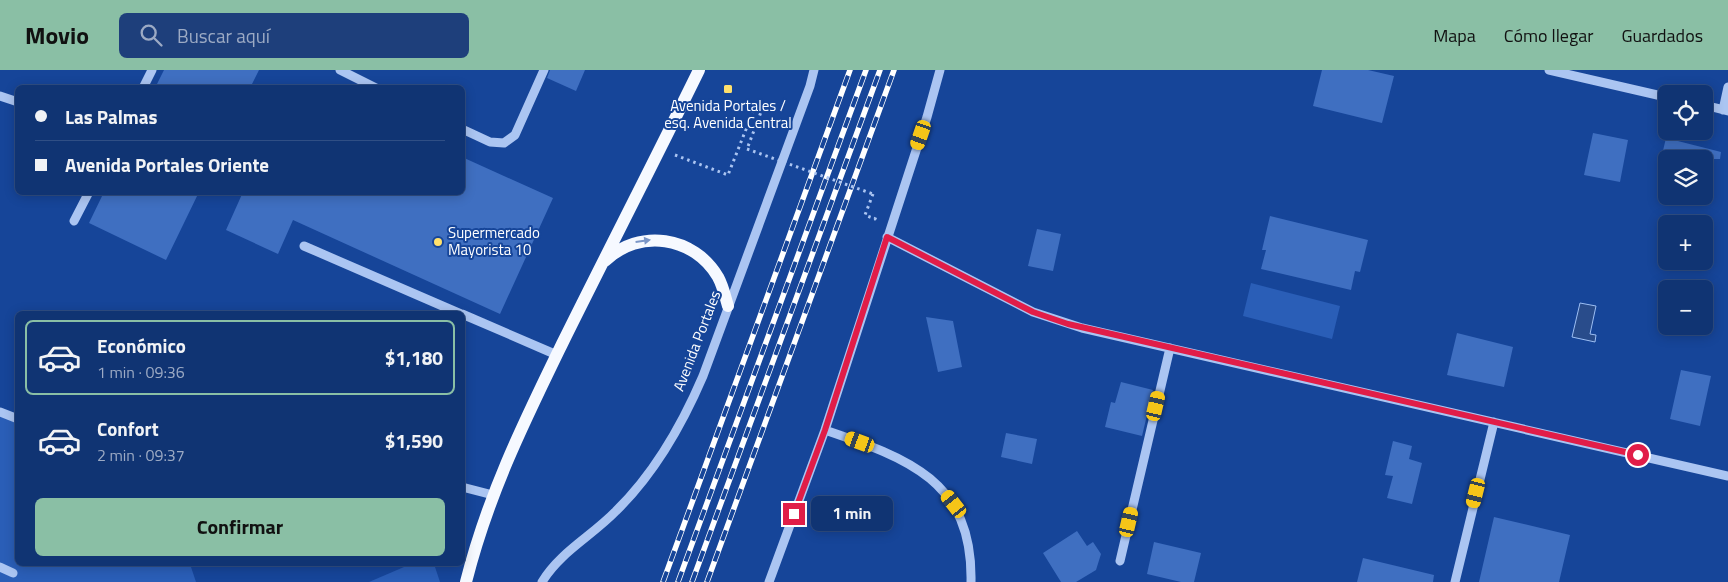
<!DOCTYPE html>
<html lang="es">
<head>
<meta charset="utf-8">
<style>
	:root { --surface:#103473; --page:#1e3f7b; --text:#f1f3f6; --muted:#9caac4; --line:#304f85; --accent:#8abfa5 }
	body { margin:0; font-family:"Titillium Web",sans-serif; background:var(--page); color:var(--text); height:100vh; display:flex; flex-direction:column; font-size:19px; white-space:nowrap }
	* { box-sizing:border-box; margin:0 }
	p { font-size:16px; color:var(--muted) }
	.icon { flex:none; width:28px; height:28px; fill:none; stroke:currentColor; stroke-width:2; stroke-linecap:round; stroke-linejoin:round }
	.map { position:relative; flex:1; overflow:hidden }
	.sheet { position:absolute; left:15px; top:241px; width:450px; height:255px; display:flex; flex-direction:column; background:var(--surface); border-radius:8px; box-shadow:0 2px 12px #0003,0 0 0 1px var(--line) }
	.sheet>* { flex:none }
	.banner { position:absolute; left:15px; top:15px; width:450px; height:110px; border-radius:8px; box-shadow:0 2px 12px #0003,0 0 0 1px var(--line); display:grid; align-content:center; height:110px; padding:0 20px; background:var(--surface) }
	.buttons { position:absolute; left:1658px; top:15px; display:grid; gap:10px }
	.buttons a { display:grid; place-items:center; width:55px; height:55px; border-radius:8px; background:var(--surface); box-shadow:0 2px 12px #0003,0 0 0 1px var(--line); font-size:25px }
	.end { position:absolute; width:22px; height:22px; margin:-11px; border:6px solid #e11d48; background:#fff; box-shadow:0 0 0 2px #fff }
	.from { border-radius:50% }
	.bubble { position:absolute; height:35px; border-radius:8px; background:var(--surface); box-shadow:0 2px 12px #0003,0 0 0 1px var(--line); font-size:16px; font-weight:700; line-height:35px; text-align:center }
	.car { position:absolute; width:15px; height:30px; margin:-15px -8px; border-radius:6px; box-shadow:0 0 4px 1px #0007; background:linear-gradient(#f5c518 24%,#345 0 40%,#f5c518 0 76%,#345 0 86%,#f5c518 0) }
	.banner b { display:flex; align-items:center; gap:18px; height:48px; font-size:19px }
	.banner b+b { border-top:1px solid var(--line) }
	.banner i { width:12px; height:12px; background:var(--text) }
	ul { padding:9px 0 0; list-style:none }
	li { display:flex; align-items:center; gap:15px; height:75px; margin:0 10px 8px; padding:0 10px; border:2px solid transparent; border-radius:8px }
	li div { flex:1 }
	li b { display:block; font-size:19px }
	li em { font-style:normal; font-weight:700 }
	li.current { border-color:var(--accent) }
	li>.icon { width:45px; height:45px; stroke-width:1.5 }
	.button { display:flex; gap:10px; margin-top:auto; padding:10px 20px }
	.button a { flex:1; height:58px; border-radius:8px; background:var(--accent); color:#111; font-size:20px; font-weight:700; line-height:58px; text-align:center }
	header { display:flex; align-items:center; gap:30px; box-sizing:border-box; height:70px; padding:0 25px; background:var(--accent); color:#111 }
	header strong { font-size:24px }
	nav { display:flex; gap:28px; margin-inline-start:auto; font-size:18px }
	.search { width:350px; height:45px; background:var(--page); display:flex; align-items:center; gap:12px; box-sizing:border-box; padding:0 18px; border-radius:8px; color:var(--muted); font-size:19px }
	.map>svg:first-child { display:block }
</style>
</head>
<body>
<header>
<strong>Movio</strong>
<div class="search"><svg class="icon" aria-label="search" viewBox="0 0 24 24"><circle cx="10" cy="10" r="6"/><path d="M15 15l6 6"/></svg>Buscar aquí</div>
<nav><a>Mapa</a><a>Cómo llegar</a><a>Guardados</a></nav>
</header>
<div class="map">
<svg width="1728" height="512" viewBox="0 0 1728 512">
	<rect width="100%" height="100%" fill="#164599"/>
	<path fill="#2a5eb7" d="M1251,213L1340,236L1332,269L1243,246Z
		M0,346L17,353L18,494H190L196,512H0Z
		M411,494H434L440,512H369Z"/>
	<path fill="#294c8b" stroke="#9dbff4" d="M1580,233L1596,236L1590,264L1596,265L1595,272L1572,267Z"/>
	<path fill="#3f6fc1" d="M164,0H259L250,18H155Z
		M550,0H585L576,21L547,8Z
		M1322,0H1368L1394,6L1382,53L1313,36Z
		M1593,63L1628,70L1620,112L1584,105Z
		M1666,68L1721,82L1720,89H1661Z
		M462,87L553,128L500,244L293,150L278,184L226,160L243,122H462Z
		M104,122H199L166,190L89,153Z
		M1270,146L1368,170L1360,202L1355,201L1351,220L1261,199L1266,180H1262Z
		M1037,159L1061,164L1053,201L1028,196Z
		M926,247L953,251L962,297L938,302Z
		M1457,263L1513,277L1504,317L1447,305Z
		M1681,300L1711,306L1700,356L1670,349Z
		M1121,312L1153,320L1142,366L1105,357L1111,332L1115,333Z
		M1006,363L1037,369L1032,394L1001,387Z
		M1393,371L1412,376L1409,389L1422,393L1412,434L1387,428L1393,406L1385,405Z
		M1494,447L1570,465L1559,512H1479Z
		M1077,461L1087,476L1093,472L1101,484L1096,500L1076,512H1061L1043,483Z
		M1154,472L1201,483L1194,512H1181L1147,504Z
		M1363,488L1434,505L1433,512H1357Z"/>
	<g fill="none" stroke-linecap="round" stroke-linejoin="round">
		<path stroke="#abc5f2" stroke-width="3" stroke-dasharray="2.5 4" stroke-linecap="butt" d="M675,85L728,105L754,39L761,42L747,79
			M873,124L865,145L875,149L877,144"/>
		<path stroke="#abc5f2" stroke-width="9" d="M340,0L376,18
			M1549,0L1666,27
			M143,18L152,0
			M0,26L18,32
			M1704,35L1728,41
			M1723,40L1728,17
			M462,59L490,72L504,73L515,65L544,0
			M74,151L89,122
			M887,167L1033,242L1082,258L1728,406
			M304,176L461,244
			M462,244L557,285
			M0,342L18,349
			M825,360C907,388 973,410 971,512
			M462,417L493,425
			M1120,491L1170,278
			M0,497L13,503
			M542,512C560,482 592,466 616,441C655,403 682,355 703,306L810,16L814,0
			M769,512L825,360L927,47L940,0
			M1455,512L1494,352"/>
		<path stroke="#f6f9ff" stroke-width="12" d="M605,191C639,158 694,166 718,207C723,216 725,226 728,236
			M466,512C488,425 523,354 562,274C607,183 654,92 699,0"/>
		<g stroke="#fff" stroke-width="5.5">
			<path id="rail" d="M663,512L850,0
				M678,512L866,0
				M692,512L880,0
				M707,512L894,0"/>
		</g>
		<use href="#rail" stroke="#164599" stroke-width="4" stroke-dasharray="11" stroke-linecap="butt"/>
		<path stroke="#abc5f2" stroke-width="3" stroke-dasharray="2.5 4" stroke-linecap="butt" d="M747,79L873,124"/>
	</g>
	<defs><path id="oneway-solid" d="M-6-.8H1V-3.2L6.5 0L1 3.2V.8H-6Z" transform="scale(1.25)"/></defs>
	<use fill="#7b96c7" href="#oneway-solid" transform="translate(643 171) rotate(-8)"/>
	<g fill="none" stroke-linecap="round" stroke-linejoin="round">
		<path stroke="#e11d48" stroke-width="6" d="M794,444L825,360L887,167L1033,242L1068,254L1638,385"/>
	</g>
	<g fill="#ffe06c" stroke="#164599" stroke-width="2">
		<rect x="723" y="14" width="10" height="10" rx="2.5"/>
		<circle cx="438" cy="172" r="5"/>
	</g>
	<g text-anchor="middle" stroke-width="4" stroke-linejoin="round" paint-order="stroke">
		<g font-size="15" fill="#fff" stroke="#164599">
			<text x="728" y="41">Avenida Portales /<tspan x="728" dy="17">esq. Avenida Central</tspan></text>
			<text x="448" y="168" text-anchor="start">Supermercado<tspan x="448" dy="17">Mayorista 10</tspan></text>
		</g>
		<g font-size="15" fill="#fff" stroke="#164599">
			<text transform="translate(697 271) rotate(-69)" y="5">Avenida Portales</text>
		</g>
	</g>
</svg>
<div class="buttons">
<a><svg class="icon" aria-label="locate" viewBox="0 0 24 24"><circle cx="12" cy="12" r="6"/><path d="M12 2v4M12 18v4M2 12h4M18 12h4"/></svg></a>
<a><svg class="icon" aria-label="layers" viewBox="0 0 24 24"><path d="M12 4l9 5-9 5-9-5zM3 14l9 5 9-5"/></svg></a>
<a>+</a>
<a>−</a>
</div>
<i class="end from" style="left:1638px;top:385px"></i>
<i class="end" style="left:794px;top:444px"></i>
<div class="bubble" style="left:811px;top:426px;width:82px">1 min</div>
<i class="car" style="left:921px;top:65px;rotate:199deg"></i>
<i class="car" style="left:1156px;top:336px;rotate:13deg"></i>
<i class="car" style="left:860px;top:372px;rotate:290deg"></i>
<i class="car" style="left:1476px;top:423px;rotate:194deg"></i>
<i class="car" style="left:954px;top:434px;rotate:322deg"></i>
<i class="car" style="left:1129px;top:452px;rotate:13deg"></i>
<div class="banner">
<b><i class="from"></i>Las Palmas</b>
<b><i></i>Avenida Portales Oriente</b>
</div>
<section class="sheet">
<ul>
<li class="current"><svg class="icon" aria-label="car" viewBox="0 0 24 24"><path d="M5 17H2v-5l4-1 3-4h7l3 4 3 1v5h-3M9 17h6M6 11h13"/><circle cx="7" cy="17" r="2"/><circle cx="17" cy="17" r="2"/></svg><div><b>Económico</b><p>1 min · 09:36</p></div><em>$1,180</em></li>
<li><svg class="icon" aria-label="car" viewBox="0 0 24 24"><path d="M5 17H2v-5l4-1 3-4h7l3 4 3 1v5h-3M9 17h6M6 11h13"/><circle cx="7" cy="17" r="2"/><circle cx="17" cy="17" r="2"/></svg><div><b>Confort</b><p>2 min · 09:37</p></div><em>$1,590</em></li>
</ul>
<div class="button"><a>Confirmar</a></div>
</section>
</div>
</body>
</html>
